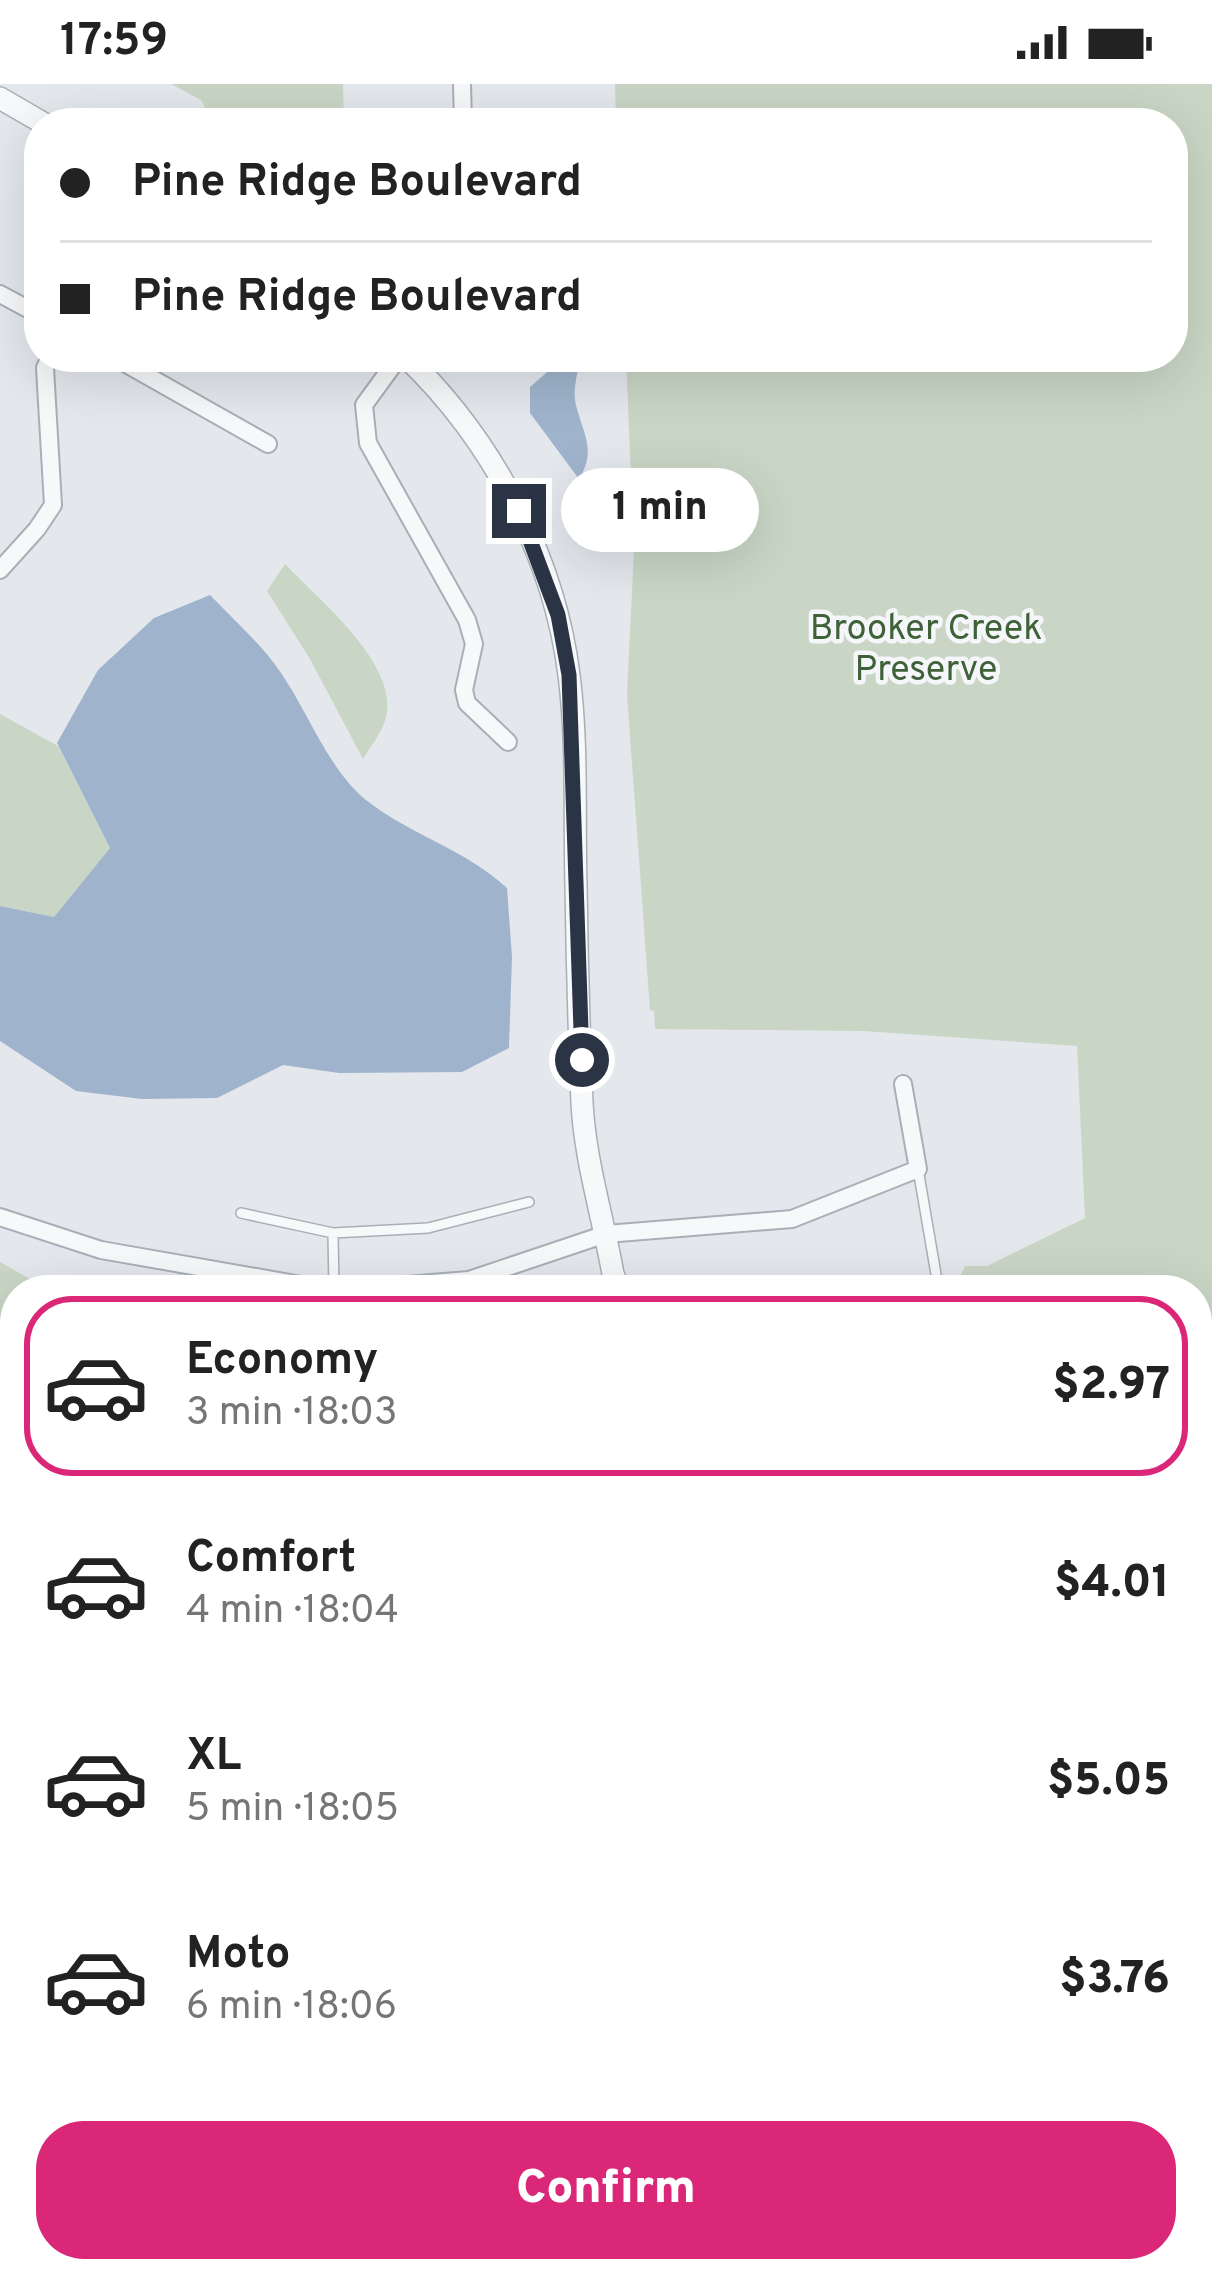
<!DOCTYPE html>
<html lang="en">
<head>
<meta charset="utf-8">
<style>
	:root { --surface:#fff; --page:#f2f2f2; --text:#222; --muted:#767676; --line:#e0e0e0; --accent:#db2777 }
	body { margin:0; font-family:Overpass,sans-serif; background:var(--page); color:var(--text); height:100vh; display:flex; flex-direction:column; font-size:45px; white-space:nowrap }
	* { box-sizing:border-box; margin:0 }
	p { font-size:39px; color:var(--muted) }
	.icon { flex:none; width:66px; height:66px; fill:none; stroke:currentColor; stroke-width:2; stroke-linecap:round; stroke-linejoin:round }
	.map { position:relative; flex:1; overflow:hidden }
	.drawer { position:absolute; left:0px; top:1191px; width:1212px; height:1008px; display:flex; flex-direction:column; background:var(--surface); border-radius:48px 48px 0 0; box-shadow:0 12px 48px #0002 }
	.drawer>* { flex:none }
	.top-card { position:absolute; left:24px; top:24px; width:1164px; height:264px; border-radius:48px; box-shadow:0 12px 48px #0002; display:grid; align-content:center; height:264px; padding:0 36px; background:var(--surface) }
	.end { position:absolute; width:54px; height:54px; margin:-27px; border:15px solid #2b3445; background:#fff; box-shadow:0 0 0 6px #fff }
	.from { border-radius:50% }
	.bubble { position:absolute; height:84px; border-radius:42px; background:var(--surface); box-shadow:0 12px 48px #0002; font-size:39px; font-weight:800; line-height:84px; text-align:center }
	.top-card b { display:flex; align-items:center; gap:42px; height:114px; font-size:45px }
	.top-card b+b { border-top:3px solid var(--line) }
	.top-card i { width:30px; height:30px; background:var(--text) }
	ul { padding:21px 0 0; list-style:none }
	li { display:flex; align-items:center; gap:36px; height:180px; margin:0 24px 18px; padding:0 12px; border:6px solid transparent; border-radius:48px }
	li div { flex:1 }
	li b { display:block; font-size:45px }
	li em { font-style:normal; font-weight:800 }
	li.selected { border-color:var(--accent) }
	li>.icon { width:108px; height:108px; stroke-width:1.5 }
	.action { display:flex; gap:24px; margin-top:auto; padding:24px 36px }
	.action a { flex:1; height:138px; border-radius:48px; background:var(--accent); color:#fff; font-size:48px; font-weight:800; line-height:138px; text-align:center }
	.status { display:flex; justify-content:space-between; align-items:center; height:84px; padding:0 60px; background:var(--surface); direction:ltr }
	.status svg { height:33px; fill:currentColor }
	.map>svg:first-child { display:block }
</style>
</head>
<body>
<div class="status"><b>17:59</b><svg viewBox="0 0 49 12"><path d="M0 12V9h3v3zM5 12V6h3v6zM10 12V3h3v9zM15 12V0h3v12zM26 1h20v11H26zM47 4h2v5h-2z"/></svg></div>
<div class="map">
<svg width="1212" height="2199" viewBox="0 0 1212 2199">
	<rect width="100%" height="100%" fill="#e4e7ec"/>
	<path fill="#c9d6c5" d="M171,0H343L344,34L326,39H213L201,16Z
		M615,0H1212V2199L909,2198L952,2190V2184H1197V1206H937L958,1196L965,1182H987L1085,1134L1077,962L863,947L655,945L654,927L650,926L627,610L634,467L626,273H1173V39H616Z
		M285,480C318,515 399,580 386,633C383,647 370,663 363,675L310,575L267,507Z
		M0,630L58,662L110,764L54,833L0,822Z
		M0,1178L46,1204L107,1203L180,1190L201,1194L221,1206H15V1831L0,1835Z
		M0,2023L15,2029V2184H63L57,2199H0Z
		M257,2184H527L521,2199H246Z"/>
	<path fill="#9fb4cc" d="M558,273H581C578,288 572,305 576,321C583,350 597,366 579,395L530,329V303L553,283Z
		M210,511C233,535 260,559 279,586C308,627 327,684 366,716C410,751 465,765 507,804L512,873L509,964L462,988L339,989L283,981L217,1014L142,1015L76,1007L0,957V822L54,833L110,764L57,659L98,586L154,534Z"/>
	<g fill="none" stroke-linecap="round" stroke-linejoin="round">
		<g stroke="#a9aeb7" stroke-width="12">
			<path id="service" d="M918,1085L936,1190
				M241,1129L333,1149
				M334,1206L333,1149L428,1144L529,1118
				M0,1962L15,1960"/>
		</g>
		<g stroke="#a9aeb7" stroke-width="20">
			<path id="minor" d="M462,0L463,39
				M0,210L39,231
				M114,273L268,360
				M399,273L364,321L368,359L467,536L474,560L464,606L467,619L508,658
				M0,486L37,445L53,421L45,284L50,273
				M0,1133L101,1166L330,1206
				M344,1206L469,1196L606,1150L792,1135L918,1085L903,1000
				M936,2184V2199
				M851,2199L882,2184"/>
		</g>
		<g stroke="#a9aeb7" stroke-width="24">
			<path id="tertiary" d="M0,14L43,39
				M406,273C492,355 554,472 569,591C578,661 574,731 576,801C577,873 579,947 582,1019C585,1077 603,1133 613,1190L620,1206
				M0,2010H15"/>
		</g>
		<use href="#service" stroke="#f7f8fa" stroke-width="9"/>
		<use href="#minor" stroke="#f7f8fa" stroke-width="16"/>
		<use href="#tertiary" stroke="#f7f8fa" stroke-width="21"/>
	</g>
	<g fill="none" stroke-linecap="round" stroke-linejoin="round">
		<path stroke="#2b3445" stroke-width="15" d="M519,427L558,531L569,591L582,976"/>
	</g>
	<g text-anchor="middle" stroke-width="9" stroke-linejoin="round" paint-order="stroke">
		<g font-size="36" fill="#3f6138" stroke="#f4f6f9">
			<text x="926" y="555">Brooker Creek<tspan x="926" dy="41">Preserve</tspan></text>
		</g>
	</g>
</svg>
<i class="end from" style="left:582px;top:976px"></i>
<i class="end" style="left:519px;top:427px"></i>
<div class="bubble" style="left:561px;top:384px;width:198px">1 min</div>
<div class="top-card">
<b><i class="from"></i>Pine Ridge Boulevard</b>
<b><i></i>Pine Ridge Boulevard</b>
</div>
<section class="drawer">
<ul>
<li class="selected"><svg class="icon" aria-label="car" viewBox="0 0 24 24"><path d="M5 17H2v-5l4-1 3-4h7l3 4 3 1v5h-3M9 17h6M6 11h13"/><circle cx="7" cy="17" r="2"/><circle cx="17" cy="17" r="2"/></svg><div><b>Economy</b><p>3 min · 18:03</p></div><em>$2.97</em></li>
<li><svg class="icon" aria-label="car" viewBox="0 0 24 24"><path d="M5 17H2v-5l4-1 3-4h7l3 4 3 1v5h-3M9 17h6M6 11h13"/><circle cx="7" cy="17" r="2"/><circle cx="17" cy="17" r="2"/></svg><div><b>Comfort</b><p>4 min · 18:04</p></div><em>$4.01</em></li>
<li><svg class="icon" aria-label="car" viewBox="0 0 24 24"><path d="M5 17H2v-5l4-1 3-4h7l3 4 3 1v5h-3M9 17h6M6 11h13"/><circle cx="7" cy="17" r="2"/><circle cx="17" cy="17" r="2"/></svg><div><b>XL</b><p>5 min · 18:05</p></div><em>$5.05</em></li>
<li><svg class="icon" aria-label="car" viewBox="0 0 24 24"><path d="M5 17H2v-5l4-1 3-4h7l3 4 3 1v5h-3M9 17h6M6 11h13"/><circle cx="7" cy="17" r="2"/><circle cx="17" cy="17" r="2"/></svg><div><b>Moto</b><p>6 min · 18:06</p></div><em>$3.76</em></li>
</ul>
<div class="action"><a>Confirm</a></div>
</section>
</div>
</body>
</html>
